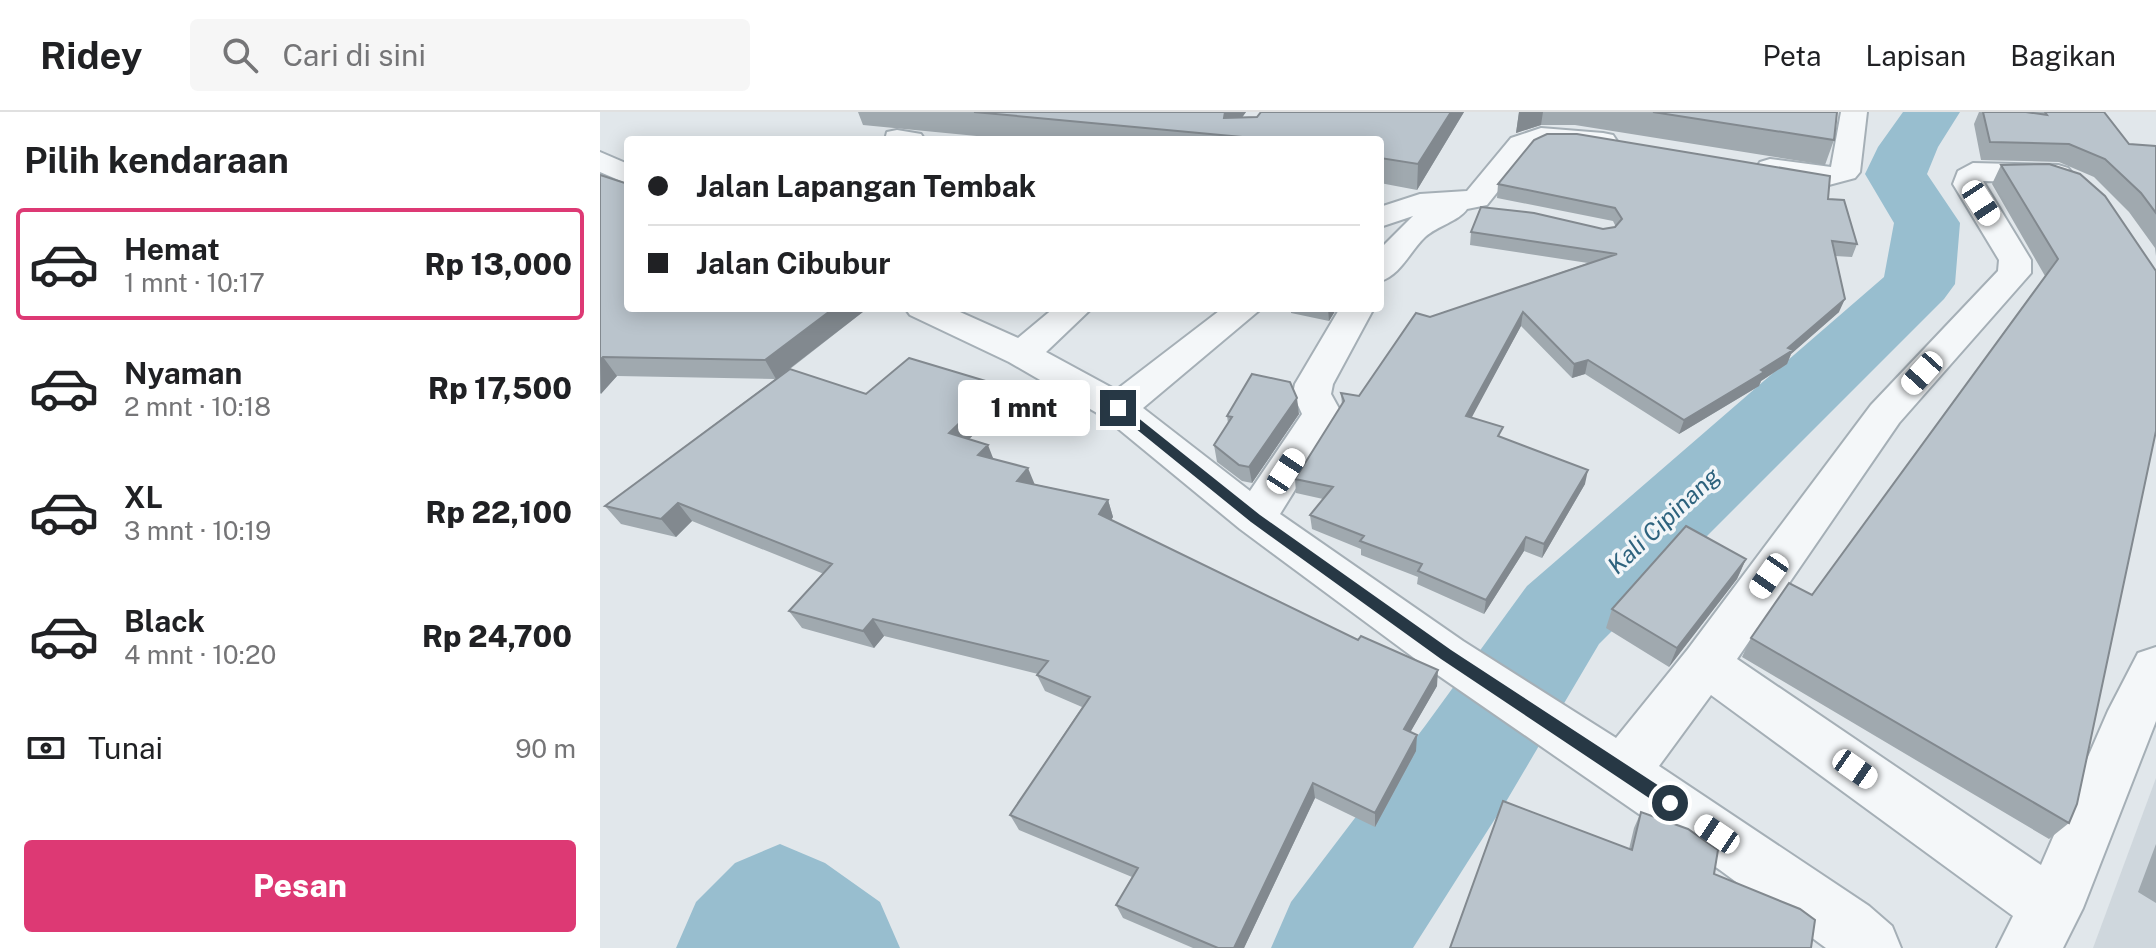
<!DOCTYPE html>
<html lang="id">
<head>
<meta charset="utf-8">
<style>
	:root { --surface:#fff; --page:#f6f6f6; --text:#202124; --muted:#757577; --line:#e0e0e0; --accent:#dd3974 }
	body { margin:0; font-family:"Public Sans",sans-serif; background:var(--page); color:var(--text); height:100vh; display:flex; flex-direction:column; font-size:30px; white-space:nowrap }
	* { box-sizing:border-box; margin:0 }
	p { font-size:26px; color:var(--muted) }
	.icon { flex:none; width:44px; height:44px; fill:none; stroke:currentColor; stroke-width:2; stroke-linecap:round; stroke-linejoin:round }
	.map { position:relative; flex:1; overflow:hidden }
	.panel { display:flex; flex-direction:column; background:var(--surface); width:600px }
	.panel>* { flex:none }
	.top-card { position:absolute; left:24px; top:24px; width:760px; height:176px; border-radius:8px; box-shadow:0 4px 20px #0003; display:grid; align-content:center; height:176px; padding:0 24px; background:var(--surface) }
	.end { position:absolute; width:36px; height:36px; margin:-18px; border:10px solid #273845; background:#fff; box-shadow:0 0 0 4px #fff }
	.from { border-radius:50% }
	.bubble { position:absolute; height:56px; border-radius:8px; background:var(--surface); box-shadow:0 4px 20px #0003; font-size:26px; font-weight:800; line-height:56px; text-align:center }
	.car { position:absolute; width:24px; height:48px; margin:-24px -12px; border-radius:10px; box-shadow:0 0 6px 2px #0007; background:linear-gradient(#fff 24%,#345 0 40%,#fff 0 76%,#345 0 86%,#fff 0) }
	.top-card b { display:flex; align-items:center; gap:28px; height:76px; font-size:30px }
	.top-card b+b { border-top:2px solid var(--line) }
	.top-card i { width:20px; height:20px; background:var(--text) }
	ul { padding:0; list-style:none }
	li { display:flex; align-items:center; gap:24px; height:112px; margin:0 16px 12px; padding:0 8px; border:4px solid transparent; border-radius:8px }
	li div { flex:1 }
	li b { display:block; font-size:30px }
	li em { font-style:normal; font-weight:800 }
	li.selected { border-color:var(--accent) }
	li>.icon { width:72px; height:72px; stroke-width:1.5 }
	h2 { padding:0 24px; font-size:36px; line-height:96px }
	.pay { display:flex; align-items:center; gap:20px; height:88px; padding:0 24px; font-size:30px }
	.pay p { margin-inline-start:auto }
	.button { display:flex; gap:16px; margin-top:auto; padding:16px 24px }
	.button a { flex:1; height:92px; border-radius:8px; background:var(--accent); color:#fff; font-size:32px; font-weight:800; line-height:92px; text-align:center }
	header { display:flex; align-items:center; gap:48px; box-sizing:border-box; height:112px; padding:0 40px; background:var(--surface); border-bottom:2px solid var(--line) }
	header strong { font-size:38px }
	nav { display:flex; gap:44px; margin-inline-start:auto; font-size:28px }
	.search { width:560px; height:72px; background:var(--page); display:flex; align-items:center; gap:20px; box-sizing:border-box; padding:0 28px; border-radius:8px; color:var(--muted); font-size:30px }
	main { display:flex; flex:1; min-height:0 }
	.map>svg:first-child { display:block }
</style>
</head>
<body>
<header>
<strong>Ridey</strong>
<div class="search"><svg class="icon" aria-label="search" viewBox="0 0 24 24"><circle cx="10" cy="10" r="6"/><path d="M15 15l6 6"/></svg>Cari di sini</div>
<nav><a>Peta</a><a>Lapisan</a><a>Bagikan</a></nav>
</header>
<main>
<section class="panel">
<h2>Pilih kendaraan</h2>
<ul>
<li class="selected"><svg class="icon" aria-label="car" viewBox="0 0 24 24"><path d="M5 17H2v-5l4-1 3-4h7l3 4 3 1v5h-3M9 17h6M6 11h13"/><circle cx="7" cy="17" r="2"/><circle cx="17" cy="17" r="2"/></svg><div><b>Hemat</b><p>1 mnt · 10:17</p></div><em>Rp 13,000</em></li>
<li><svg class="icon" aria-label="car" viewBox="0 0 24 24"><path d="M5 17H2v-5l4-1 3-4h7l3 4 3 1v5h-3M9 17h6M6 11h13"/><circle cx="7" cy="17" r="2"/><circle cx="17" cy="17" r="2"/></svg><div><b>Nyaman</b><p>2 mnt · 10:18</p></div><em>Rp 17,500</em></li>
<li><svg class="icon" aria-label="car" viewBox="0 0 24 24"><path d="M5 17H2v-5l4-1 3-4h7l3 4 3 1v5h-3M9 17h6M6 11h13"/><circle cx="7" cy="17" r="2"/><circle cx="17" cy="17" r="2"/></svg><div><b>XL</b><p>3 mnt · 10:19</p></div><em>Rp 22,100</em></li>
<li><svg class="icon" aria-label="car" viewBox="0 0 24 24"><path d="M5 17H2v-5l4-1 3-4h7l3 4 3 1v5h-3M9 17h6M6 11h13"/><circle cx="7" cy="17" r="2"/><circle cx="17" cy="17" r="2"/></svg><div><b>Black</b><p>4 mnt · 10:20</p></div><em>Rp 24,700</em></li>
</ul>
<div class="pay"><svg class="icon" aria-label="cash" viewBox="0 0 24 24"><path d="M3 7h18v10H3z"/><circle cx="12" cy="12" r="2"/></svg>Tunai<p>90 m</p></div>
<div class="button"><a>Pesan</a></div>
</section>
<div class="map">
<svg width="1556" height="836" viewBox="0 0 1556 836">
	<rect width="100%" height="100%" fill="#e1e7eb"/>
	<path fill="#cfd7dd" d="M1556,666V836H1493Z"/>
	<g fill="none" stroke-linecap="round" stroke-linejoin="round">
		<path fill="#98becf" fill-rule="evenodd" d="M1303,0H1360L1338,35L1327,62L1360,111L1355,172L1344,187L999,532L907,688L813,836H671L691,790L825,614L927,474L1284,165L1294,111L1265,62L1278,35Z
			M180,732L225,751L280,790L300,836H76L96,790L135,751Z"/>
		<g stroke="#a5afb6" stroke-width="4">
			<path id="minor" d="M1241,0H1267L1260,60L1255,66L1225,74L1160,62L1156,56L1160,50L1170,47L1231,55Z
				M941,16L1003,21L1013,23L1017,29L1013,35L1003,37L944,33L931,38L887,93L867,97C859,109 837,114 825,125C810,139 800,164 780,169V137L813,104L780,115V95L820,82L867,79L911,26Z
				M297,18L321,22L325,28H285L287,20Z
				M0,40L28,52V72L0,60Z
				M1373,51L1458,53L1468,56L1473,62L1468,68L1458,71L1383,69L1431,148V161L1299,311L1137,547L1441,753L1508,599L1538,541L1556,535V609L1483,796L1463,836H1397L1413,804L1111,583L1059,654L1269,794L1292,814L1301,836H1226L1120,758L829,557L640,417L504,305L409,250L310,203L305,196H351L418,226L454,196H492L446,240L516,278L623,196H662L543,296L650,379L702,302L693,282L695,272L740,196H774L733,272L731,282L742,302L680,402L863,529L1016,626L1088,537L1271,293L1398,159L1399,148L1353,72L1358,59Z"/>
		</g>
		<use href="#minor" fill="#f4f7f9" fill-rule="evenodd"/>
	</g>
	<path fill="#a0a9af" d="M258,0H646L642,5L864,0L817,78L780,71V28H418L263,13Z
		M919,0H1237L1234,28L1225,53L975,13H941L916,21Z
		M1379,0H1504L1529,32L1556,34V144L1555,136L1529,100L1494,65L1459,50L1381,48L1374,12Z
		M1401,53L1555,158L1469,711L1449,727L1142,545L1151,526L1212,483L1445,164L1392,72Z
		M0,63L28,196H268L190,257L266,282L406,291L369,327L394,347L434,372L508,388L513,405L511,408L837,574L810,620L816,639L775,715L715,686L644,836H593L523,806L516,793L532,765L419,718L410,703L482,595L445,579L437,563L438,562L284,524L274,536L202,516L189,499L224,462L92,409L76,425L21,412L5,394L175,267L17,264L0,282Z
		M898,72L1228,87L1257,132L1252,145L1235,144L1239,200L1191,242L1187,252L1161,269L1159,274L1079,322L985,262L972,266L921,214L871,305L902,326L985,372L942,446L924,439L884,502L817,472L818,465L761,443V437L712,417L710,403L723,387L696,381L695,367L742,293L741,281L759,284L830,205L988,151L870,133L871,120L1003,117L1016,115L1013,109L897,86Z
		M691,196H737L729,209L691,201Z
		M699,302L652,371L642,369L617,350L614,333L628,311L627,304Z
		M1146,447L1137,467L1069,555L1006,516L1012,497Z
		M1041,700L1114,762L1029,737L1034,716Z
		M1556,732V791L1538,780Z"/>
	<path fill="#82898f" d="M625,0H646L629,24L624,2Z
		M851,0H864L817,78L818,52Z
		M919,0H943L941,13L916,21Z
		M1245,187L1239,200L1191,242L1187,252L1161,269L1159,274L1079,322L1084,308L1161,258Z
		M234,196H268L176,267L165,248Z
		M728,196H737L729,209Z
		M923,200L921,214L865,318L866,304Z
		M3,245L17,264L1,282L0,248Z
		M988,248L985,262L972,266L974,252Z
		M399,273L406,291L357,339L349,321Z
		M697,286L699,302L652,371L649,355Z
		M388,333L395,351L378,343Z
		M428,356L435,373L417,369Z
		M988,358L985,372L942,446L944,432Z
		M508,388L513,405L504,420L499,402Z
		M78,391L92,409L76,425L61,407Z
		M926,425L924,439L884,502L886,488Z
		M1146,447L1137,467L1069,555L1077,536Z
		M273,507L284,524L274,536L263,519Z
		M838,558L837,574L803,633L804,617Z
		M817,623L816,639L775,715V701Z
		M713,671L715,686L644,836H634Z"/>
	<path fill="#bac4cc" stroke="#82898f" stroke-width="2" d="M374,0H625L624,6L657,5L661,0H851L818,52L780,46V28H675Z
		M1053,0H1237L1234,28Z
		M1383,0H1426L1447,3L1445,0H1504L1529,32L1556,34V101L1541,81L1505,47L1469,32L1390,30Z
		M947,22H977L1230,64L1228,87L1244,88L1257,132L1232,129L1245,187L1188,236L1193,238L1161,258L1164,260L1084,308L988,248L974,252L923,200L866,304L903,315L898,324L988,358L944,432L926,425L886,488L818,459L822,452L760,429L764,424L710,403L733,375L695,367L744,289L741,281L759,284L816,201L830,205L1017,142L871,120L881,95L934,101L1003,117L1015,115L1022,107L1015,96L898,72L934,28Z
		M1449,52L1480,62L1505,84L1556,159V319L1477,692L1469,711L1151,526L1189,471L1212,483L1458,147L1401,53Z
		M0,63L28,72V196H234L165,248L3,245L0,248Z
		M309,246L399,273L349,321L388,333L378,343L428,356L417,369L508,388L499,402L758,528L761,524L838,558L804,617L817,623L775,701L713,671L634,836H618L516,793L538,756L410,703L490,585L437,563L448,549L273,507L263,519L189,499L232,452L78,391L61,407L5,394L190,257L266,282Z
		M652,262L690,270L697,286L649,355L639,353L614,333L632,305L627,304Z
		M1086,414L1146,447L1077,536L1012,497Z
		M903,689L1032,738L1041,700L1088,717L1118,738L1114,762L1200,797L1215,808L1211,836H850Z"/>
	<path fill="#273845" d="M514,293H522L660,403L851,538L1076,685V696H1064L841,547L651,410L514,299Z"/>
	<g text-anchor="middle" stroke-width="7" stroke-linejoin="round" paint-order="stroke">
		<g font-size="24" font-style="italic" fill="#2d627d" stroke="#f1f5f8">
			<text transform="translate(1064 409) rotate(-43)" y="8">Kali Cipinang</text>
		</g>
	</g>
</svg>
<i class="end from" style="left:1070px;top:691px"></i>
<i class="end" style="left:518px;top:296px"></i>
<div class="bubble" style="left:358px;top:268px;width:132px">1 mnt</div>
<i class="car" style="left:1381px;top:91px;rotate:147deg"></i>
<i class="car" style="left:1322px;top:261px;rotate:222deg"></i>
<i class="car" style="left:686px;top:359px;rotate:33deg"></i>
<i class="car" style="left:1169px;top:464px;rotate:215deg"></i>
<i class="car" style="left:1255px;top:657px;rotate:125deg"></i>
<i class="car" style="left:1117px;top:722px;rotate:304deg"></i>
<div class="top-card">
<b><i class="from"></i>Jalan Lapangan Tembak</b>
<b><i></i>Jalan Cibubur</b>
</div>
</div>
</main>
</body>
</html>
